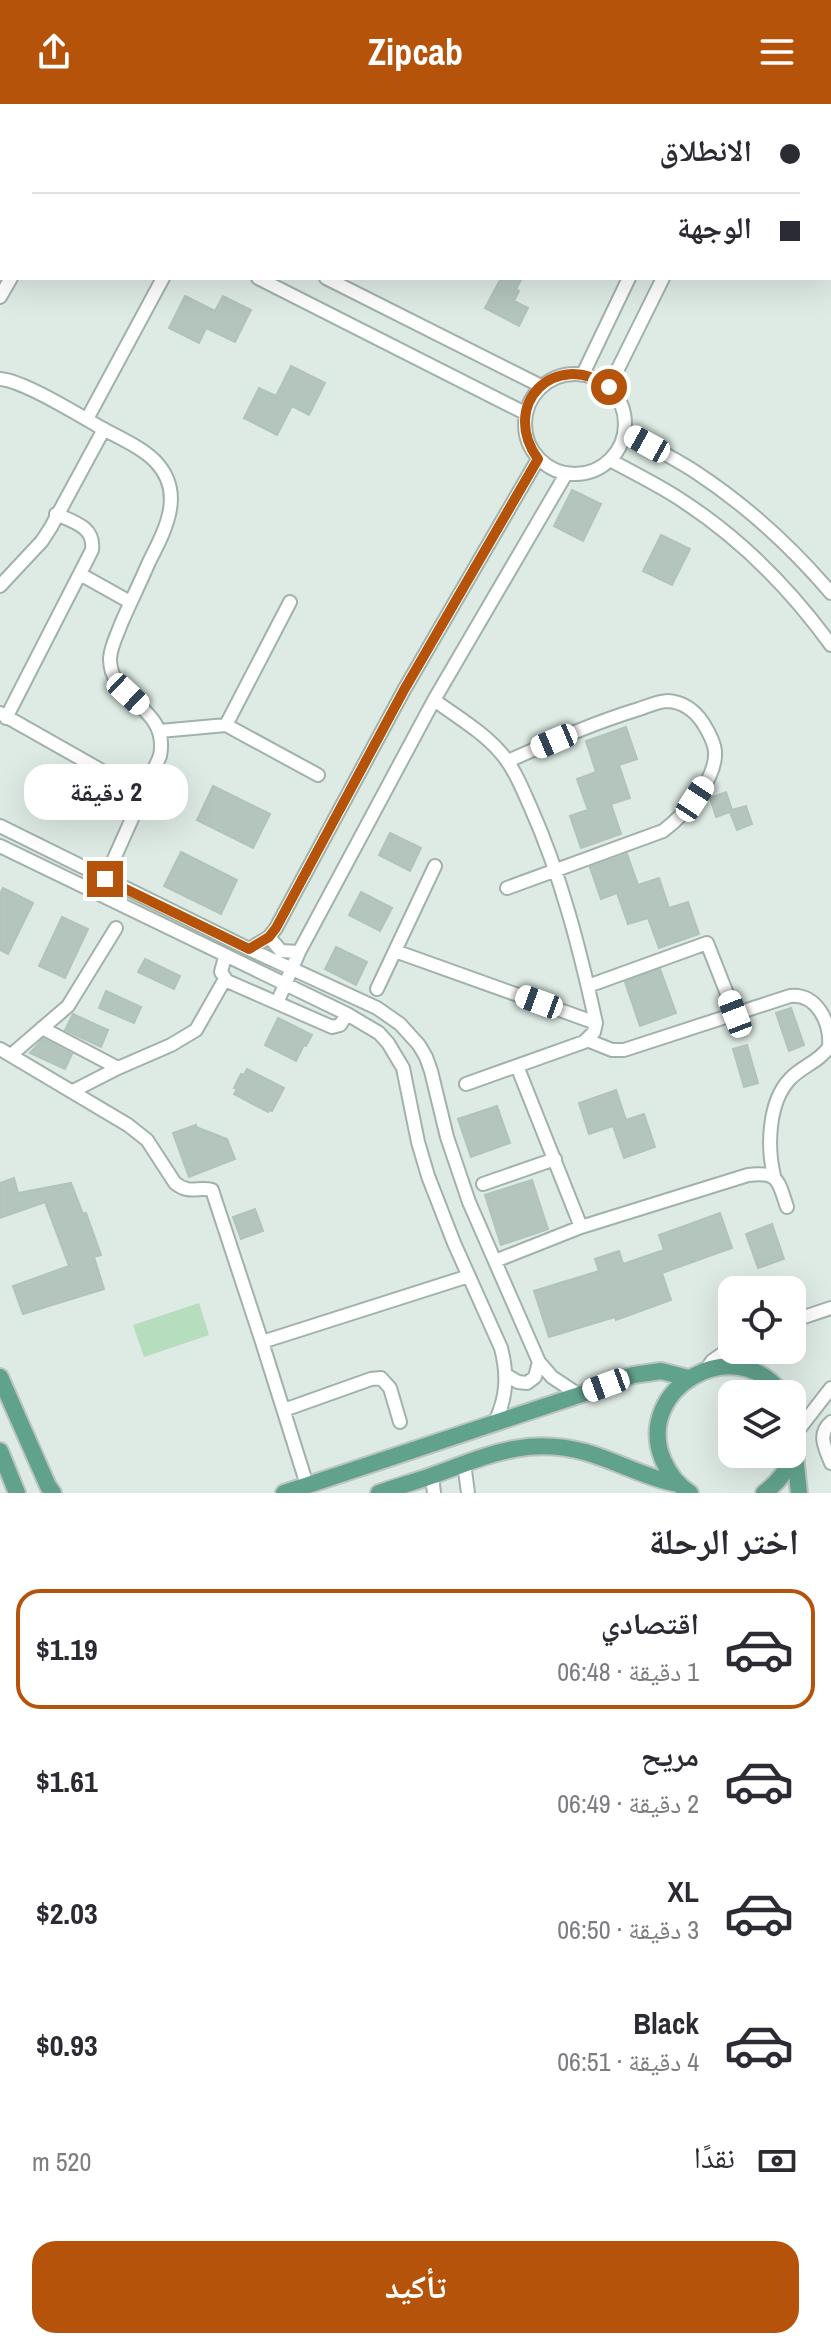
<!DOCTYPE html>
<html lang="ar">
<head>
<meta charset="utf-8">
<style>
	:root { --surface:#fff; --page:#f2f2f3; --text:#2b2b33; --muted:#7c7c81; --line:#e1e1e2; --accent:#b45309 }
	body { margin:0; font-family:"Archivo Narrow","Noto Naskh Arabic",sans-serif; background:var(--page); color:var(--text); direction:rtl; height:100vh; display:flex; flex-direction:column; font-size:30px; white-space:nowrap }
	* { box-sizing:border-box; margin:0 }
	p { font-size:26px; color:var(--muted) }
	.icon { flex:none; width:44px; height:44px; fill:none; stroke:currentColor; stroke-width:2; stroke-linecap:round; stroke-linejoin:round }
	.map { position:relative; height:1389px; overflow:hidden; direction:ltr }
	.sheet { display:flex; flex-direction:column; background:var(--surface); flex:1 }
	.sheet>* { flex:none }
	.hud { position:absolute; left:0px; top:0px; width:832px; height:176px; box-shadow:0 8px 32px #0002; direction:rtl; display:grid; align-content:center; height:176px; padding:0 32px; background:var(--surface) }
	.buttons { position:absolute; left:718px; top:1172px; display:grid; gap:16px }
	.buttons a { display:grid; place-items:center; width:88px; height:88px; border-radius:16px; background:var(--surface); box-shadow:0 8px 32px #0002; font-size:40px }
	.end { position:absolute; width:36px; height:36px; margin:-18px; border:10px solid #b45309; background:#fff; box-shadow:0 0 0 4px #fff }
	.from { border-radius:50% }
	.bubble { position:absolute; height:56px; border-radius:24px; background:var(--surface); box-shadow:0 8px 32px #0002; font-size:26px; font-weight:700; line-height:56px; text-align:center; direction:rtl }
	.car { position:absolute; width:24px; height:48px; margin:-24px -12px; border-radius:10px; box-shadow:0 0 6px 2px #0007; background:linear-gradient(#fff 24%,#345 0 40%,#fff 0 76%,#345 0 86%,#fff 0) }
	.hud b { display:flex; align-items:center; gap:28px; height:76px; font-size:30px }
	.hud b+b { border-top:2px solid var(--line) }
	.hud i { width:20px; height:20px; background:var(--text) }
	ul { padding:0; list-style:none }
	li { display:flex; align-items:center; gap:24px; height:120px; margin:0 16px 12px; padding:0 16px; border:4px solid transparent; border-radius:24px }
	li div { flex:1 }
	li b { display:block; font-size:30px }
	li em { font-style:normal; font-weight:700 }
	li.active { border-color:var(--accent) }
	li>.icon { width:72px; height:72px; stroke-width:1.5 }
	h2 { padding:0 32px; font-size:36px; line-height:96px }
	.pay { display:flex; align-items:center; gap:20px; height:88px; padding:0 32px; font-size:30px }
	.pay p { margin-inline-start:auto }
	.cta { display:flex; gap:16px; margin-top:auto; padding:16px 32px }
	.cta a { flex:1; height:92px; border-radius:24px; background:var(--accent); color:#fff; font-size:32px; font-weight:700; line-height:92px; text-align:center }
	header { display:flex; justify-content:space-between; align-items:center; height:104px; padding:0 32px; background:var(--accent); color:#fff; font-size:36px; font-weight:700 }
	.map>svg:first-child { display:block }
</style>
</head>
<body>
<header><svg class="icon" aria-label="menu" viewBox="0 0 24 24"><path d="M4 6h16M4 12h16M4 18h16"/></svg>Zipcab<svg class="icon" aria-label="share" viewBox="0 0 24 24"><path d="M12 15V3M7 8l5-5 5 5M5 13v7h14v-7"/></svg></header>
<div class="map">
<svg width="831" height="1389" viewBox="0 0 831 1389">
	<rect width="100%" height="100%" fill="#deeae4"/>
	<path fill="#b6ddbd" d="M199,1199L209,1231L144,1253L133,1221Z"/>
	<path fill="#b3c5bd" stroke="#b0c4ba" stroke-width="2" d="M501,174H522L516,185L519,187L514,197L528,204L519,222L485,204Z
		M185,192L215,207L223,192L251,206L235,238L206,224L199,239L169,224Z
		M291,262L325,279L309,311L292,302L277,331L244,314L259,284L276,292Z
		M572,386L601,400L583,437L554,422Z
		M661,431L690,445L672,481L643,467Z
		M626,623L637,655L619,661L630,694L611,700L621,730L581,744L570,712L588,706L577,675L596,668L586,637Z
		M213,682L270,710L253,744L197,716Z
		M726,688L732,706L746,702L752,720L737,726L730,708L716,713L710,694Z
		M390,729L421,744L410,767L379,751Z
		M181,748L237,776L221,810L164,782Z
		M627,750L638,781L659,774L669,804L688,798L699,830L659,844L648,814L628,820L617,789L601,795L590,763Z
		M3,784L33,799L8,850L0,846V790Z
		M361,788L392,804L380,827L349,811Z
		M62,813L88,825L65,874L39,862Z
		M336,843L367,858L356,881L325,865Z
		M145,855L180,872L174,885L138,868Z
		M660,865L676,909L640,922L625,878Z
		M106,887L141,903L134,919L99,904Z
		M791,904L804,941L789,947L776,909Z
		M73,910L108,926L101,943L65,926Z
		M278,914L312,931L306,942L304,941L296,957L265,941Z
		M43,935L72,950L65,965L30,949Z
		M747,941L758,979L744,983L733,945Z
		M247,965L284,984L272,1007L269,1006L268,1008L234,990L237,985L234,984L241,970L244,971Z
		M616,986L626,1016L644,1010L655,1043L624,1054L613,1022L589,1030L579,999Z
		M497,1002L510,1039L471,1053L458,1015Z
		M196,1021V1023L227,1035L235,1055L189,1073L173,1029Z
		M14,1074L18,1089L71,1079L83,1110L86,1109L101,1151L94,1153L104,1185L23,1210L13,1182L69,1162L45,1098L0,1114V1079Z
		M532,1076L548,1125L501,1141L485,1091Z
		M255,1105L263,1127L241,1135L233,1113Z
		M720,1109L732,1144L662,1169L671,1196L616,1216L615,1213L549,1233L534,1187L599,1167L595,1155L619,1147L623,1160L664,1146L659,1131Z
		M772,1120L784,1155L758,1164L746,1130Z"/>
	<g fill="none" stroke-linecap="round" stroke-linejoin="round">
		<g stroke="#a1b2ab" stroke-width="16">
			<path id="minor" d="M427,0L436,2
				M288,2L289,0
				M518,2V0
				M713,2L714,0
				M756,2L758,0
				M0,9L2,10
				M0,46L2,47
				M0,147L2,148
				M258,174L525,309
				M326,174L541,282
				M0,193L11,174
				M525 320a50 50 0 1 1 100 0a50 50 0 1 1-100 0Z
				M583,270L629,174
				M0,275C22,276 77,310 98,322C117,333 140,342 155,357C186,389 165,426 149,458C140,479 130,499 121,520C117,531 111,542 110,554C109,598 170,601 160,652L105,775
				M609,283L663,174
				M87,315L163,174
				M625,328C648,341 672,353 694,367C746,401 791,442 831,489
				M610,356C632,368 654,379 675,392C737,431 789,483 831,541
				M80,470L130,498
				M0,482L42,437L51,423L104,325
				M434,596C456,612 483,628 501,649C514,664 522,684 530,702C561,771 580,846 596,919L594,928L584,938L466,980
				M0,609L143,690
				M6,614L92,446C95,423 74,418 56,410
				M226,621L290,498
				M160,627L226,621L318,671
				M0,722L249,845L377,904L400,920L419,941L426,953L431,967L447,1033L469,1098L539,1258L552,1273L579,1291
				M0,742L347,910L379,929L388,939L403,964L418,1038L428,1072L454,1139L501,1244C508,1271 507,1293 495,1318
				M507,784L663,727C684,711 717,676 715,647C714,637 708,627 703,619C695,607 683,598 668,597C659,597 648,602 639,605C593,619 551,638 508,657
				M269,833L281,847L299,848
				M249,845L269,833L276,824L404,586L538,355
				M395,847L596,919
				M225,853L221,868L227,877L332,923L340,921L347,910
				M588,882L707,839L735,910
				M377,885L435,762
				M277,899L299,848L434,596L566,370
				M42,924L118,964
				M587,936L612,946H624L790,892C817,889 831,919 829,943C819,958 802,962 790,975C768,998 767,1043 774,1072
				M0,945L128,1021L147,1036L175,1079C190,1091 198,1082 212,1086L262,1238
				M11,951L68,902L116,824
				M517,962L581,1123
				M73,987L118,964L171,941L196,926L225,875
				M483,1080L555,1055
				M495,1157L581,1123L748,1071C779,1067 778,1077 787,1103
				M792,1217L831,1204
				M706,1266L712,1257L732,1243
				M506,1271L518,1278L527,1279L535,1273L539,1258
				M284,1306L371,1275L381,1274L390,1284L400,1318
				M831,1318C817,1330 825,1344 831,1359
				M796,1329L831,1284
				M464,1359L468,1389
				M432,1372L434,1389
				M307,1381L262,1238L469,1172"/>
		</g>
		<g stroke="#bcc4c1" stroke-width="20">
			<path id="major" d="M0,1273L48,1382L53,1389
				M0,1347L17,1389
				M795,1351L799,1389
				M284,1389L579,1291L633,1271L661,1267L688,1274
				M379,1389C396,1383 414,1378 431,1372C487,1352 525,1332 585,1348C617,1357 645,1374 678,1380
				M690,1389C677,1381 669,1370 663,1356C633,1284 736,1226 782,1290
				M764,1389C790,1370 802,1340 792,1309"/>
		</g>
		<use href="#minor" stroke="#fff" stroke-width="12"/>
		<use href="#major" stroke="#61a28c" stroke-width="16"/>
	</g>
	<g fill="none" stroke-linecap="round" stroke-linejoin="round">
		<path stroke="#b45309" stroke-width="10" d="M105,775L249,845L269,833L276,824L404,586L538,355C499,301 555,244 609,283"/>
	</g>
</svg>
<div class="buttons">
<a><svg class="icon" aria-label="locate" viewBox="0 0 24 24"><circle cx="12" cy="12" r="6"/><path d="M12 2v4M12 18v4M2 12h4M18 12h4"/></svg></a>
<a><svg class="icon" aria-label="layers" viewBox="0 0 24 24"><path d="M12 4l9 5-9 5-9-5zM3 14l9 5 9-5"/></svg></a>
</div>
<i class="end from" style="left:609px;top:283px"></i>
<i class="end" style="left:105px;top:775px"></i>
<div class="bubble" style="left:24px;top:660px;width:164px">2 دقيقة</div>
<i class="car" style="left:647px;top:340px;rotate:299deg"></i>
<i class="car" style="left:128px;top:590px;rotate:133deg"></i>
<i class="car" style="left:554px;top:637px;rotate:247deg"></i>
<i class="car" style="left:695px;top:695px;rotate:33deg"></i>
<i class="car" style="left:539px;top:898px;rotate:290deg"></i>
<i class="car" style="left:735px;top:910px;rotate:339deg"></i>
<i class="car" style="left:606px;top:1281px;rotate:250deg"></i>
<div class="hud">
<b><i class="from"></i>الانطلاق</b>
<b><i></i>الوجهة</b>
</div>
</div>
<section class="sheet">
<h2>اختر الرحلة</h2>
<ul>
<li class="active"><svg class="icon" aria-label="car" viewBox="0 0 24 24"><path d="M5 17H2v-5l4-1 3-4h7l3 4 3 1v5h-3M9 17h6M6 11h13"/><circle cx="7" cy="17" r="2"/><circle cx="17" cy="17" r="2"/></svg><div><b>اقتصادي</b><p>1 دقيقة · 06:48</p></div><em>$1.19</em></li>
<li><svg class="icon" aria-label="car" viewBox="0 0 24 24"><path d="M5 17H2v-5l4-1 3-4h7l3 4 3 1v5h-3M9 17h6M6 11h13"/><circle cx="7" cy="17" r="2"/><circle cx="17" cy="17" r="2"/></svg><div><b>مريح</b><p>2 دقيقة · 06:49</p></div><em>$1.61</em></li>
<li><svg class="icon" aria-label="car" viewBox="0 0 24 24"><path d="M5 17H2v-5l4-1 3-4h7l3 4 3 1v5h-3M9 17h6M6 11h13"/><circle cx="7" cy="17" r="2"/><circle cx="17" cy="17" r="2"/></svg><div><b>XL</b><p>3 دقيقة · 06:50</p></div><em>$2.03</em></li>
<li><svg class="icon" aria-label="car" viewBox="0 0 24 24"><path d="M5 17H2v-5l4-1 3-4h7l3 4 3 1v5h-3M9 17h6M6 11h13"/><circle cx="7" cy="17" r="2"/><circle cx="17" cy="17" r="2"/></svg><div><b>Black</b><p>4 دقيقة · 06:51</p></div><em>$0.93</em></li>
</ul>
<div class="pay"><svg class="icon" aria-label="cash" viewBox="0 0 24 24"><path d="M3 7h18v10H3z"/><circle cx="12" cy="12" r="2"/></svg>نقدًا<p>520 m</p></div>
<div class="cta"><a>تأكيد</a></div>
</section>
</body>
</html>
